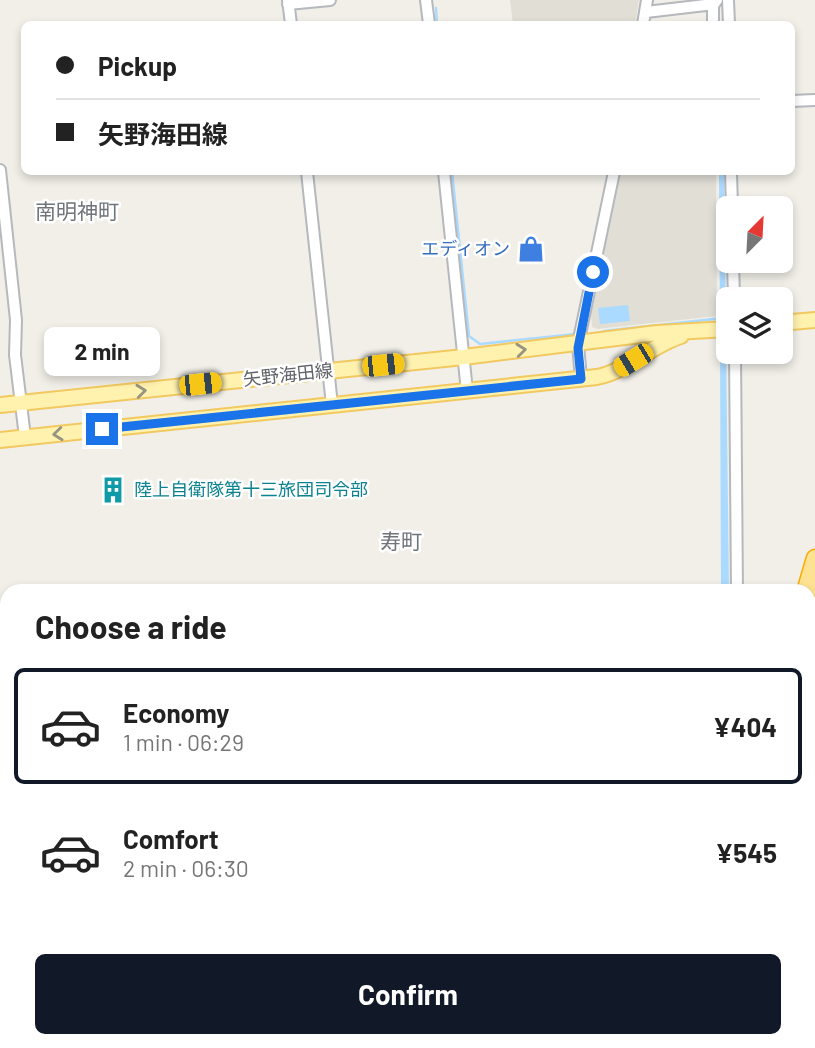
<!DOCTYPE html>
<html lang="en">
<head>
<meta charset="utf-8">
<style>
	:root { --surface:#fff; --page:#f2f2f2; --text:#222; --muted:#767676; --line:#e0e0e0; --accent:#111827 }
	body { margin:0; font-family:Barlow,"Noto Sans JP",sans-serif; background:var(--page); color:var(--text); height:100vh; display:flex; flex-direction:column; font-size:26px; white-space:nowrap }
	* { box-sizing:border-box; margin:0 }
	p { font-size:23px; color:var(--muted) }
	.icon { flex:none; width:38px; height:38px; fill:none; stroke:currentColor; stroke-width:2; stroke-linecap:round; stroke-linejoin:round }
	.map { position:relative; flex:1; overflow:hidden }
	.side { position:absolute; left:0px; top:584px; width:816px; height:464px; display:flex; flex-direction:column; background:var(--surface); border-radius:21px 21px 0 0; box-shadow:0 4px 10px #0003 }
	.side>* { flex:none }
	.hud { position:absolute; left:21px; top:21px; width:774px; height:154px; border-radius:10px; box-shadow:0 4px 10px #0003; display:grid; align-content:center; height:154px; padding:0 35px; background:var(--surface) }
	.needle { width:46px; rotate:24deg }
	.controls { position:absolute; left:716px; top:196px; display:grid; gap:14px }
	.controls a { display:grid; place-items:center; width:77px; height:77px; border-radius:10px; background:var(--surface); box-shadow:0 4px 10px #0003; font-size:35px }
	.end { position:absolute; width:32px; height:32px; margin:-16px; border:9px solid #1a73e8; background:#fff; box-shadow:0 0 0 4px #fff }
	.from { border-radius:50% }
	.bubble { position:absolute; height:49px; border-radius:10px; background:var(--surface); box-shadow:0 4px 10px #0003; font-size:23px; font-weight:700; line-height:49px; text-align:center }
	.car { position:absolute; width:21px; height:42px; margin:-21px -10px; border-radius:9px; box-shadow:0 0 5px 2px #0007; background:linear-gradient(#f5c518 24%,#345 0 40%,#f5c518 0 76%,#345 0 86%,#f5c518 0) }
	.hud b { display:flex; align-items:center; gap:24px; height:66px; font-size:26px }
	.hud b+b { border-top:2px solid var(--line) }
	.hud i { width:18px; height:18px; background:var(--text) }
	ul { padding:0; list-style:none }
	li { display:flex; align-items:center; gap:21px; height:116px; margin:0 14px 10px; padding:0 21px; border:4px solid transparent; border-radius:10px }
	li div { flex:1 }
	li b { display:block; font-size:26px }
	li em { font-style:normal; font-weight:700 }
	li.active { border-color:var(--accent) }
	li>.icon { width:63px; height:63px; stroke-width:1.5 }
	h2 { padding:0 35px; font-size:32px; line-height:84px }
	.primary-button { display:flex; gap:14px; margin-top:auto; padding:14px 35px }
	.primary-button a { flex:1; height:80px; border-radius:10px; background:var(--accent); color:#fff; font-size:28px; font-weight:700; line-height:80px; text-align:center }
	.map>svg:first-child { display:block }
</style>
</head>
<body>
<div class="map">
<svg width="815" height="1048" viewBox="0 0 815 1048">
	<rect width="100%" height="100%" fill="#f1efe8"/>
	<path fill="#e1ded6" d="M510,0H639L635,24H513Z
		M620,172H716L717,316L597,329L592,327L591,314Z"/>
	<path fill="#aadaff" d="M719,172H724L726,319L720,320Z
		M628,305L630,321L600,324L598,308Z
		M726,342L729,591L721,592L720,343Z"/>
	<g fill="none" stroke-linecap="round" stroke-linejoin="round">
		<path stroke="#aadaff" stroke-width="2.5" d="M436,8L437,24
			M452,172L469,336L480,344L576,334
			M604,331L723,318"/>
		<g stroke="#b5b8bc" stroke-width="14">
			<path id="minor" d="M288,0L291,24
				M426,0L429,24
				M713,0V24
				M728,0L729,24
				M288,4L330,0
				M646,12L714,4L717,0
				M643,24L647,0
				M791,101L815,100
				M0,170L16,320L15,355L25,437
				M307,172L332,405
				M444,172L467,391
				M731,172L732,208
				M733,261L734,299
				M735,352L737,592
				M581,379L578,344L614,172
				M808,811L815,810
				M808,926L815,911
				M711,1041L719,1048
				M765,1041L772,1048
				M623,1048L629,1041"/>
		</g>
		<g stroke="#f2c960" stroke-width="18">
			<path id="major" d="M780,323L815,320
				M0,405L464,357L657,333L728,329
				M0,440L597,377C628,371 651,345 681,336"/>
		</g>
		<g stroke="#f9ab00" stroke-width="19">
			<path id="highway" d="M805,592L815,558
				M808,615L815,593
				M661,1048L663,1041"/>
		</g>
		<use href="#minor" stroke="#fff" stroke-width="10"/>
		<use href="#major" stroke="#fff2af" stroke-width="14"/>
		<use href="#highway" stroke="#fde293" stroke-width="16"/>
		<path stroke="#b6b7b8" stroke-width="2.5" stroke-dasharray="2 9" stroke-linecap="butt" d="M808,891L815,877
			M739,1048L742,1041"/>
	</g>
	<defs><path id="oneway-chevron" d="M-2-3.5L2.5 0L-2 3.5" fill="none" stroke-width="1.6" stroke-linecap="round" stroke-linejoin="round" transform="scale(1.75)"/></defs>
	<g stroke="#979581">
		<use href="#oneway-chevron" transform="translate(521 350) rotate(-6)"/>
		<use href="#oneway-chevron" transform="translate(141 391) rotate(-6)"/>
		<use href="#oneway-chevron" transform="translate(58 434) rotate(174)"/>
	</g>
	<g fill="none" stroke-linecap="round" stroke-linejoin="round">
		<path stroke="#1a73e8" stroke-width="9" d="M102,429L581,379L578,348L593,272"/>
	</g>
	<defs>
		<g id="shop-bare" transform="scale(2.1)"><path d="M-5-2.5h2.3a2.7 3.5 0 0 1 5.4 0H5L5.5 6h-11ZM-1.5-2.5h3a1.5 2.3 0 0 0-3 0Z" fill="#3f7fe0" stroke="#fff" stroke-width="2.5" paint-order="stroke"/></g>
		<g id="building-bare" transform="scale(2.1)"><path d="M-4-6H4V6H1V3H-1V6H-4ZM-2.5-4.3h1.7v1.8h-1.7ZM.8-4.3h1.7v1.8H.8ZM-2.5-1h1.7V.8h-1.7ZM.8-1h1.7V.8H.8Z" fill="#0f9aa8" stroke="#fff" stroke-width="2.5" paint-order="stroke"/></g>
	</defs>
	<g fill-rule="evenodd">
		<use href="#shop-bare" x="531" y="249"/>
		<use href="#building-bare" x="113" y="490"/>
	</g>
	<g text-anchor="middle" stroke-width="5" stroke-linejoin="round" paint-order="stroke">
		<g font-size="18" fill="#366cbe" stroke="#fff" text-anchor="end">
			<text x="510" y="255">エディオン</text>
		</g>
		<g font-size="18" fill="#5f6368" stroke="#fff">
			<text transform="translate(288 375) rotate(-6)" y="6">矢野海田線</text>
		</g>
		<g font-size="18" fill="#0d838f" stroke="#fff" text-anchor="start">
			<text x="134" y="496">陸上自衛隊第十三旅団司令部</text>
		</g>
		<g font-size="21" fill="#70757a" stroke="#fff">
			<text x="77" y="219">南明神町</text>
			<text x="401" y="549">寿町</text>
		</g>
	</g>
</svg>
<div class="controls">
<a><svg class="needle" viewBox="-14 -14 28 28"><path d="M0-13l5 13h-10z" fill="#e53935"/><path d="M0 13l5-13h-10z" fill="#767676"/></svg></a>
<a><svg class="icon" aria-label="layers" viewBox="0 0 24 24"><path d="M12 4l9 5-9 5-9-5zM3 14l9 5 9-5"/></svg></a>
</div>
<i class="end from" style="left:593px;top:272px"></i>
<i class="end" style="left:102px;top:429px"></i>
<div class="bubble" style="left:44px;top:327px;width:116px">2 min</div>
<i class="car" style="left:633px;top:360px;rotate:239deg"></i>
<i class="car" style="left:383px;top:365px;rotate:84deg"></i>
<i class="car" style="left:200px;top:384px;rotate:84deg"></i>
<div class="hud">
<b><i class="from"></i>Pickup</b>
<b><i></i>矢野海田線</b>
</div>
<section class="side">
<h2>Choose a ride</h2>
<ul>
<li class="active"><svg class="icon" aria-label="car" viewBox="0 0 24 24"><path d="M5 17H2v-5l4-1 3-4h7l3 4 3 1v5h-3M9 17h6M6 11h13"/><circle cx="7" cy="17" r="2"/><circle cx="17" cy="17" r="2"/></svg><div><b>Economy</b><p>1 min · 06:29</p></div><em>¥404</em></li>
<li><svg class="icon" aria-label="car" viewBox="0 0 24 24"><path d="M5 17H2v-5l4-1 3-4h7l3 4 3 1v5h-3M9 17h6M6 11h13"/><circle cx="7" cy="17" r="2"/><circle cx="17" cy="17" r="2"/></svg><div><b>Comfort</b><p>2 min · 06:30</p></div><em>¥545</em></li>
</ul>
<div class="primary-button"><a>Confirm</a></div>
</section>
</div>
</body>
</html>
